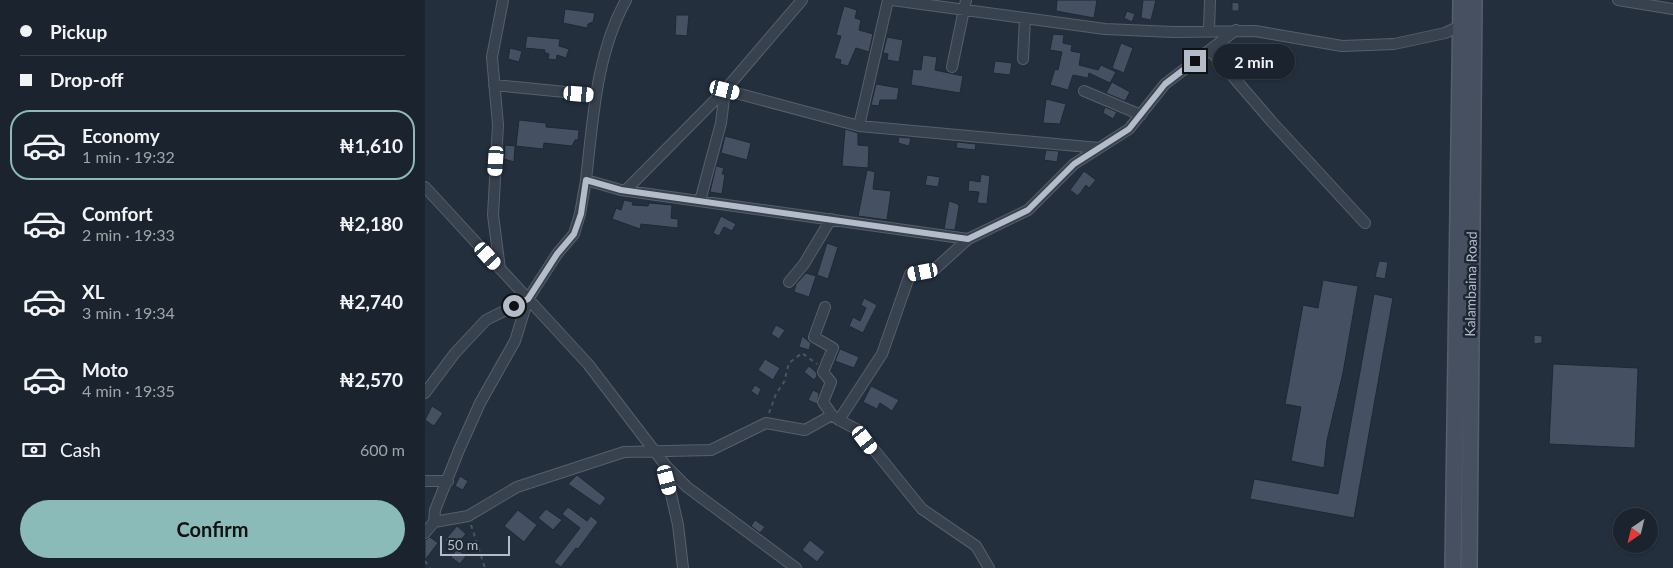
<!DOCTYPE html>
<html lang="en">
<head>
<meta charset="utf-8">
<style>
	:root { --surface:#1b232e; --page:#282f3a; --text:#f1f3f6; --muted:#a0a4aa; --line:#39404a; --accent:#8bbbb9 }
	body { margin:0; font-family:Lato,sans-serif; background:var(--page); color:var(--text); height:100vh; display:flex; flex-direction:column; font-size:19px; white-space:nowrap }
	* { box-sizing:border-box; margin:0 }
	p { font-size:16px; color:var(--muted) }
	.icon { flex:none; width:28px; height:28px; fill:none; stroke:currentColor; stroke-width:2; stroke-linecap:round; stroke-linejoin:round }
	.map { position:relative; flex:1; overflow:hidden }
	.sheet { display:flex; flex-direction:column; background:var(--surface); width:425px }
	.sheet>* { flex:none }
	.banner { display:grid; align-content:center; height:110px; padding:0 20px; background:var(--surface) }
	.needle { width:32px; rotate:215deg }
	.buttons { position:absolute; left:1188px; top:508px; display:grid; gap:10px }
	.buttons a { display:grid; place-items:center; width:45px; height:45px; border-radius:50%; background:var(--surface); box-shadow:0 1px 4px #0004,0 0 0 1px var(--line); font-size:25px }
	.scale { position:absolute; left:15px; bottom:12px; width:70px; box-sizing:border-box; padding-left:5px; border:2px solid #b4bcc9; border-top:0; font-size:14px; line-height:18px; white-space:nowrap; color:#b4bcc9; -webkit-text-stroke:4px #1d2633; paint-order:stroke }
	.end { position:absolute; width:22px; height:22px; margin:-11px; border:6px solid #b4bcc9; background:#111; box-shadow:0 0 0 2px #111 }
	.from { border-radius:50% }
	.bubble { position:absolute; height:35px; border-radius:18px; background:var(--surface); box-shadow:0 1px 4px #0004,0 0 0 1px var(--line); font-size:16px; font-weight:700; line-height:35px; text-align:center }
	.car { position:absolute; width:15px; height:30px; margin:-15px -8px; border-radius:6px; box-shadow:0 0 4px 1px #0007; background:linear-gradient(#fff 24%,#345 0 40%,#fff 0 76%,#345 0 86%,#fff 0) }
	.banner b { display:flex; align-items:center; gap:18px; height:48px; font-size:19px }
	.banner b+b { border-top:1px solid var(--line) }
	.banner i { width:12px; height:12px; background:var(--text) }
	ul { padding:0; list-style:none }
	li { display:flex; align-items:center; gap:15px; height:70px; margin:0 10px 8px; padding:0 10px; border:2px solid transparent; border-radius:20px }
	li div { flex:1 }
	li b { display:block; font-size:19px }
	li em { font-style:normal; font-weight:700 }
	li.selected { border-color:var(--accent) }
	li>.icon { width:45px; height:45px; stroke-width:1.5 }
	.pay { display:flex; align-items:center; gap:12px; height:55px; padding:0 20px; font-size:19px }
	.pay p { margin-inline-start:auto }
	.primary-button { display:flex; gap:10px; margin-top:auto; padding:10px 20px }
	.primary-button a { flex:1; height:58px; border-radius:30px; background:var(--accent); color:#111; font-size:20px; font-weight:700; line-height:58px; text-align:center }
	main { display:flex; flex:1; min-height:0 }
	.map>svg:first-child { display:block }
</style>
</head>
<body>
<main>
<section class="sheet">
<div class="banner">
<b><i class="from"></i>Pickup</b>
<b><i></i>Drop-off</b>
</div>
<ul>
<li class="selected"><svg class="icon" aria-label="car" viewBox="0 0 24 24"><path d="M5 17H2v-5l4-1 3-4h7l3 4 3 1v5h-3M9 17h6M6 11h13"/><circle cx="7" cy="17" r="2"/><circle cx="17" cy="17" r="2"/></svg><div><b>Economy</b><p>1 min · 19:32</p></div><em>₦1,610</em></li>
<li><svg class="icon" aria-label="car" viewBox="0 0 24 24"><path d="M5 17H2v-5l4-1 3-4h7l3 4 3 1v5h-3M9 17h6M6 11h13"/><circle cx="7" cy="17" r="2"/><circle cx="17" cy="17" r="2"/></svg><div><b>Comfort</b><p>2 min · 19:33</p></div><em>₦2,180</em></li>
<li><svg class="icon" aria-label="car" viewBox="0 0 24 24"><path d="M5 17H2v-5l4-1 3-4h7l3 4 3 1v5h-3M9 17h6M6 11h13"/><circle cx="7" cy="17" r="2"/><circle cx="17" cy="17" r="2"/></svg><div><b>XL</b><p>3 min · 19:34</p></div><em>₦2,740</em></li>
<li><svg class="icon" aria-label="car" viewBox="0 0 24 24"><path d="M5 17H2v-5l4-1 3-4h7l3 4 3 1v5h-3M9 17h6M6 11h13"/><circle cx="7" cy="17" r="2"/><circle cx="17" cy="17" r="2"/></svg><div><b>Moto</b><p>4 min · 19:35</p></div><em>₦2,570</em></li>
</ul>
<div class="pay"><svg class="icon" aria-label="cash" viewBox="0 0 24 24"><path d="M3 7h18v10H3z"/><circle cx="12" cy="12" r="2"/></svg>Cash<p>600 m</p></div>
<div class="primary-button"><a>Confirm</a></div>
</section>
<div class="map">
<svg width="1248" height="568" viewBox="0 0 1248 568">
	<rect width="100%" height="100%" fill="#242f3e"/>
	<path fill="#455162" stroke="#1f2835" d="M632,0H672L669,18L631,11Z
		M718,0H731L726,20L716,18Z
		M807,2L814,3V11H807Z
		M419,6L432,10L430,18L436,20L434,30L448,34L444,52L431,48L423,66L415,64L416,60L409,58L416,36L411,35Z
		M140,9L170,13L168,22L163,24L162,28L138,23Z
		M702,11L710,14L707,22L699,18Z
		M251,15H264L262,36L250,35Z
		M628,34L639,35L638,43L647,45L646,51L656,53L654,65L673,70L676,65L691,72L685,83L664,73L663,78L648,75L643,90L625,85L630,69L633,70L637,52L625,50Z
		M102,36L135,39L134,46L144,49L141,58L132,55L131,60L123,59L124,54L119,52L120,50L100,48Z
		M462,37L478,40L474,62L462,60L463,54L458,53Z
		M696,43L708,48L699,73L687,68Z
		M85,48L97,51L94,62L83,59Z
		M498,55L512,57L510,70L538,76L535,93L486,85L488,69L496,70Z
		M570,61L587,63L585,75L568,73Z
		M687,82L705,92L700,101L681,93Z
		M451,84L474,88L472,100H455L454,106L446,105Z
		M621,99L641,104L635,124L618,123Z
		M680,107L692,112L688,119L678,113Z
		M94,120L121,123V127L154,130L153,140H150L147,146L119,143L118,149L91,146Z
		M420,129L433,133V145L444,146L443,168L417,166Z
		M300,136L326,143L322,160L296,153Z
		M474,137L486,138L484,146L473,143Z
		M532,142L551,144L550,150L531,148Z
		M80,145L90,146L89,162L79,159Z
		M621,150L634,151L632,162L619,160Z
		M291,166L299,168L297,174H300L297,194L285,192Z
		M442,170L450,172L448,189L466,191L462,220L433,216Z
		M659,171L671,180L664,188L661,185L653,196L645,190Z
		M556,174L565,176L562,204L552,203L554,192L543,191L544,180L555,182Z
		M502,175L515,177L513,187L500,185Z
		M199,200L208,202L207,205L223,206L224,203L247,205L246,218L253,219V228L216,224L215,229L187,219L191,208L196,210Z
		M524,201L533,204L534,207L530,230L519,229Z
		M296,216L311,224L307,231L299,227L294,236L288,233Z
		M402,243L413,247L403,279L392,275Z
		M954,261L963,262L960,279L950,277Z
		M381,273L391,276L384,297L369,292L371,284Z
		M898,280L933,286L918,373L902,440L899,468L866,461L876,407L860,404L878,305L893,308Z
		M949,294L968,298L929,518L825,499L829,479L913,494Z
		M439,298L452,305L438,333L424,326L428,317L435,321L441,308L436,305Z
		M351,325L360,330L354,339L346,334Z
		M1109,335L1117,336V343L1109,344Z
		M377,336L386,343L384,350L374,347Z
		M415,349L434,357L429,368L410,361Z
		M340,359L355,368L348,380L333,370Z
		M1128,364L1213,368L1210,448L1124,444Z
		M384,366L391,372L392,376L389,380L379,372Z
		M330,385L336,389L333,396L326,391Z
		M446,386L474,400L467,411L455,403L452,409L438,402Z
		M388,390L394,393L392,404L383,400Z
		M7,406L18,413L9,426L0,420Z
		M152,475L181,498L175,506L143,484Z
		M35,476L43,481L38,490L30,486Z
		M143,507L162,521L166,516L173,522L153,549L151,548L136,567L129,562L155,528L137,514Z
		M121,509L137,520L128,530L113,518Z
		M93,510L112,525L99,542L79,526Z
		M330,520L340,527L335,533L326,526Z
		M32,526L41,534L29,547L20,540Z
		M5,537L13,543L0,560V540Z
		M385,540L400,552L392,562L377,550Z
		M32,549L41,556L35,564L26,557Z"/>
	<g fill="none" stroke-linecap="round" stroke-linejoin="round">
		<g stroke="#565f6c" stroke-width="12">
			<path id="minor" d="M201,0C171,54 168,119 161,180L196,190L543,239
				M463,0L434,126L674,148
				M467,0L680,29L748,32L830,31L917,46L969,44L1020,33L1035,26
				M1193,0L1248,9
				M784,30L785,0
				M785,50L847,122L940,223
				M598,59L600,18
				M527,67L541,0
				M69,85L171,95
				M659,91L716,115
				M0,187L163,364L241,466L262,487L371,568
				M201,190L300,90L377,0
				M275,201L296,123L300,90L434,126
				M75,269L68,215L73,125L67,57L78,0
				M364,282L379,264L406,219
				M400,307L389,337L408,348L398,372L406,382L398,402L407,415
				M0,393L30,353L61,320L103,299
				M239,463L253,525L258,568
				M0,481H23
				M9,522L10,510L34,450L55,403L90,341L103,299L132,254L149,234L155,214L161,180
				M0,533L9,522L43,516L92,487L199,452L286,450L341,423L380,430L407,415L414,420
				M564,568L551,546L497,509L433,430L414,420L457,354L485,274L510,269L543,239L603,210L649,164L704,129L740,84L811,30"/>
		</g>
		<g stroke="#565f6c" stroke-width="18">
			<path id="secondary" d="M1028,568L1036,0
				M1044,568L1049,0"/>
		</g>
		<path stroke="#44595c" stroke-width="2" stroke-dasharray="4 4" stroke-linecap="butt" d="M344,413L351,394L359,382L364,363L377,353L392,364
			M46,525L60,568
			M0,561L5,568"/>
		<use href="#minor" stroke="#38414e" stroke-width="10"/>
		<use href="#secondary" stroke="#465061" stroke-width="15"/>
	</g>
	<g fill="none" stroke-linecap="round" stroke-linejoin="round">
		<path stroke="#b4bcc9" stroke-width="6" d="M89,306L103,299L132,254L149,234L156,214L161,180L196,190L543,239L603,210L649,164L704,129L740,84L770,61"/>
	</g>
	<g text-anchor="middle" stroke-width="5" stroke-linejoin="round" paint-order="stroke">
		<g font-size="14" fill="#b4bcc9" stroke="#1d2633">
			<text transform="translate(1046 284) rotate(-89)" y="5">Kalambaina Road</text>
		</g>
	</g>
</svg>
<div class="buttons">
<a><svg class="needle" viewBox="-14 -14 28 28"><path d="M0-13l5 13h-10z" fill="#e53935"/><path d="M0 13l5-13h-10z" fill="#a0a4aa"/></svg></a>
</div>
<div class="scale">50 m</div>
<i class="end from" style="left:89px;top:306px"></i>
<i class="end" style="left:770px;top:61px"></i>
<div class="bubble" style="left:788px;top:44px;width:82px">2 min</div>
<i class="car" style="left:300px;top:90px;rotate:104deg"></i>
<i class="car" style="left:154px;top:94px;rotate:95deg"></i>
<i class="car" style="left:71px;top:161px;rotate:184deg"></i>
<i class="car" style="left:63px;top:256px;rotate:138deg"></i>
<i class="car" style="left:498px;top:272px;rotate:259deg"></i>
<i class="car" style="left:440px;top:440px;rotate:143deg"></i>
<i class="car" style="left:242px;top:480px;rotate:165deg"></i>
</div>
</main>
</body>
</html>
